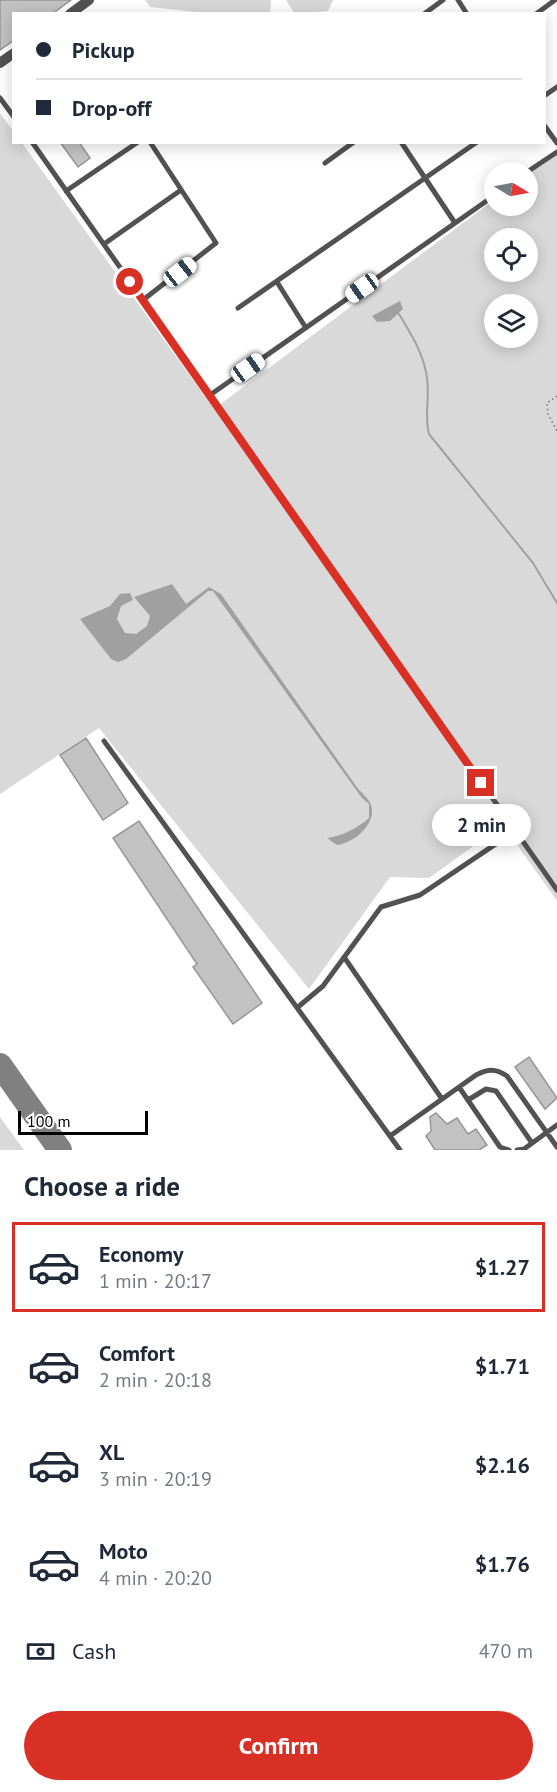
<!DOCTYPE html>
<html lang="en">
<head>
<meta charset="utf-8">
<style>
	:root { --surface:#fff; --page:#f2f2f3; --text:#1f2937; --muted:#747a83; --line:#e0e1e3; --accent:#d93025 }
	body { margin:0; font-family:"PT Sans",sans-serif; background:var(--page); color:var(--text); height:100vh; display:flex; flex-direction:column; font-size:22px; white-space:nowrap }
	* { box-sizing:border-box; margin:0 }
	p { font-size:20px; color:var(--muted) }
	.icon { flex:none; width:33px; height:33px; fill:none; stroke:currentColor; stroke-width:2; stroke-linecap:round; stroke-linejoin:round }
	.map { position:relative; height:1150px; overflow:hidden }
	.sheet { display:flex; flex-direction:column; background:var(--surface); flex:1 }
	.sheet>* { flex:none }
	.hud { position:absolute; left:12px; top:12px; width:534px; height:132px; border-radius:0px; box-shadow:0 3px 15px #0003; display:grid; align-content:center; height:132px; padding:0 24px; background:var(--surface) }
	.needle { width:39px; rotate:100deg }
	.tools { position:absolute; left:484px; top:162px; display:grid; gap:12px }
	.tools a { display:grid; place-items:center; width:54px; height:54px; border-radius:50%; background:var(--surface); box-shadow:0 3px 15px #0003; font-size:30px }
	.scale { position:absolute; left:18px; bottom:15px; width:130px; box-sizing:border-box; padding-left:6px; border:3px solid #000; border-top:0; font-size:16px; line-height:21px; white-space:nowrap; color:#000; -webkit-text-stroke:4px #fff; paint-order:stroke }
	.end { position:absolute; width:27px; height:27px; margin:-14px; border:8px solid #d93025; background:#fff; box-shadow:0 0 0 3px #fff }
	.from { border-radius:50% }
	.bubble { position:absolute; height:42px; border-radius:21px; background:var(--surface); box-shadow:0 3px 15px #0003; font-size:20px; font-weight:700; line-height:42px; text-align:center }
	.car { position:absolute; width:18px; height:36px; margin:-18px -9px; border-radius:8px; box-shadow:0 0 4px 2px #0007; background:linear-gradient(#fff 24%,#345 0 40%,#fff 0 76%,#345 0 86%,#fff 0) }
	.hud b { display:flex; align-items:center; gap:21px; height:57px; font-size:22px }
	.hud b+b { border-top:2px solid var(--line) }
	.hud i { width:15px; height:15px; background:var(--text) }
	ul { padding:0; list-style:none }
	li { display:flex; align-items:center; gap:18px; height:90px; margin:0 12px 9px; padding:0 12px; border:3px solid transparent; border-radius:0px }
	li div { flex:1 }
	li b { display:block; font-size:22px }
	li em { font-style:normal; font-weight:700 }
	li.on { border-color:var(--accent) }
	li>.icon { width:54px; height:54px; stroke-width:1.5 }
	h2 { padding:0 24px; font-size:27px; line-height:72px }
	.pay { display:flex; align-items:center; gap:15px; height:66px; padding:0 24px; font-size:22px }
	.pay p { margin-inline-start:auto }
	.primary-button { display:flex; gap:12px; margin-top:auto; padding:12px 24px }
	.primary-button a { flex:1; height:69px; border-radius:36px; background:var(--accent); color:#fff; font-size:24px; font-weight:700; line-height:69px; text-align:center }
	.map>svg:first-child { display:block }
</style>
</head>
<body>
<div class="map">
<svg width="557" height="1150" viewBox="0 0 557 1150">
	<rect width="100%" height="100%" fill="#fff"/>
	<path fill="#d9d9d9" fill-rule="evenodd" d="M145,0H271L270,13H205L150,7Z
		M286,0H333L328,11L295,14Z
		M0,113L13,131L14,142L22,143L214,409L495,199V206H528V174L557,154V901L503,825L429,878L390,877L309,989L99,728L0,794ZM495,238H528V272H495ZM495,304H528V338H495Z
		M0,1117L24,1150H0Z"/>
	<path fill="#a0a0a0" d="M400,301L403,309L390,321L377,322L372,316Z
		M172,584L186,604L209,587L221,594L356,786C360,792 369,798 371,805C377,824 354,843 337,845L327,838C342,836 358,828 369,818V804L362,798L213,591H208L126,659L118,662L111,659L80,619L110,606L120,594L130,593L133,600L121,606L117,619L125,633L136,634L147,626L150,616L134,597Z"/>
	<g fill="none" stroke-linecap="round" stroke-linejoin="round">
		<path stroke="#a0a0a0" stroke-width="2" d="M399,314C411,334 424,354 427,378C430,397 424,416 429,434L533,563L557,603"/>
		<path stroke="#808080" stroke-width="24" d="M0,1065L60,1150"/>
	</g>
	<path fill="#c2c2c2" stroke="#969696" stroke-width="1.5" d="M0,0H71L52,14H14V40L0,50Z
		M60,142H79L90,158L78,167Z
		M86,738L128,803L103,820L60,755Z
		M139,821L262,1003L233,1024L193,967L197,964L113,838Z
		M529,1057L557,1098L545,1109L515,1067Z
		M436,1113L447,1124L457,1118L468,1134L476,1129L487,1145L479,1150H435L426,1136L431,1131L430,1117Z"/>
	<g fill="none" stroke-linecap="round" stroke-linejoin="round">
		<path stroke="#747474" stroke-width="1.5" stroke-dasharray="1.5 3" stroke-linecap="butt" d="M557,396L547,403L548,414L557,431"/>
		<path stroke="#525252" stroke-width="5" d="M458,0L467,14
			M424,14L443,0
			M536,14L555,0
			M544,96L557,87
			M0,98L14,117
			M544,125L557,143
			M32,142L557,890
			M401,142L455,223
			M325,163L354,142
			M527,172L557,152
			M66,191L138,142
			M104,244L181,190
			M277,282L306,328
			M143,300L216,243L150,142
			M238,308L477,142
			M210,395L495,195
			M104,741L400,1150
			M344,957L442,1099
			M298,1007L323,986L381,907L420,895L515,831
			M459,1087L500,1147L509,1150
			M468,1100L486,1089L496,1091L532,1143
			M390,1136L476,1075C488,1069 495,1068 507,1076L557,1147
			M517,1150L524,1149L557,1125"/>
		<path stroke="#525252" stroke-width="10" d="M70,14L89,0
			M0,63L14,53"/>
	</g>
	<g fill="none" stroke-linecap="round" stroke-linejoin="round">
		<path stroke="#d93025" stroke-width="8" d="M130,282L481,783"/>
	</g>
</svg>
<div class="tools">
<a><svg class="needle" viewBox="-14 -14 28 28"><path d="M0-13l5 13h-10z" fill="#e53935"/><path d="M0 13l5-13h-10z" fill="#747a83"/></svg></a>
<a><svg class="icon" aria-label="locate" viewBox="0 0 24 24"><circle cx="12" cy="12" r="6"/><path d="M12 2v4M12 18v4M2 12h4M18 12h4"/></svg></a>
<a><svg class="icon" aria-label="layers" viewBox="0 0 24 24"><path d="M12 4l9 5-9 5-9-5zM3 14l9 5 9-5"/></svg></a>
</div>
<div class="scale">100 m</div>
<i class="end from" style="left:130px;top:282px"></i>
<i class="end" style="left:481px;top:783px"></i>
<div class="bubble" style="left:432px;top:804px;width:99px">2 min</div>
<i class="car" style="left:180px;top:272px;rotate:52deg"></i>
<i class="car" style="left:362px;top:288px;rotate:235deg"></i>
<i class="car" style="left:248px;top:368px;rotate:55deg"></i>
<div class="hud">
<b><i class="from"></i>Pickup</b>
<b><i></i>Drop-off</b>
</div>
</div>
<section class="sheet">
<h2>Choose a ride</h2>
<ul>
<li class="on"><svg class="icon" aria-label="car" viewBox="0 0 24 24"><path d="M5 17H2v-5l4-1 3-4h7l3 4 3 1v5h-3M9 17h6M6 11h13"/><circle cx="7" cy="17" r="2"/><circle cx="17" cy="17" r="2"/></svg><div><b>Economy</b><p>1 min · 20:17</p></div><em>$1.27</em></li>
<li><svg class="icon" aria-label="car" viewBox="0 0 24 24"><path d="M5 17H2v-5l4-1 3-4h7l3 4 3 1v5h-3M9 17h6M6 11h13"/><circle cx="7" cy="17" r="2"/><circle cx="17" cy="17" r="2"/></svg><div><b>Comfort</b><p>2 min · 20:18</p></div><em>$1.71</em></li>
<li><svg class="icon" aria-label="car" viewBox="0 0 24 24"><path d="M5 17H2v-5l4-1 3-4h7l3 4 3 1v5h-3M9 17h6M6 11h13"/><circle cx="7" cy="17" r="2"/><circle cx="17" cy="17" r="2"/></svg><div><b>XL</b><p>3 min · 20:19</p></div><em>$2.16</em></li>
<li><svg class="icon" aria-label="car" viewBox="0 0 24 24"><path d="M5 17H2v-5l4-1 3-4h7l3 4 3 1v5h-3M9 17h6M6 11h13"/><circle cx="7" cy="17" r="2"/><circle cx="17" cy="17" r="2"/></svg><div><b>Moto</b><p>4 min · 20:20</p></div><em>$1.76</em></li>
</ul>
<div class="pay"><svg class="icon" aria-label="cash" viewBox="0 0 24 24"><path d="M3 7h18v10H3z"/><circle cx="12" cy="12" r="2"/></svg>Cash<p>470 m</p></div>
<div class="primary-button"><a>Confirm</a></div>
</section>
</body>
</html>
